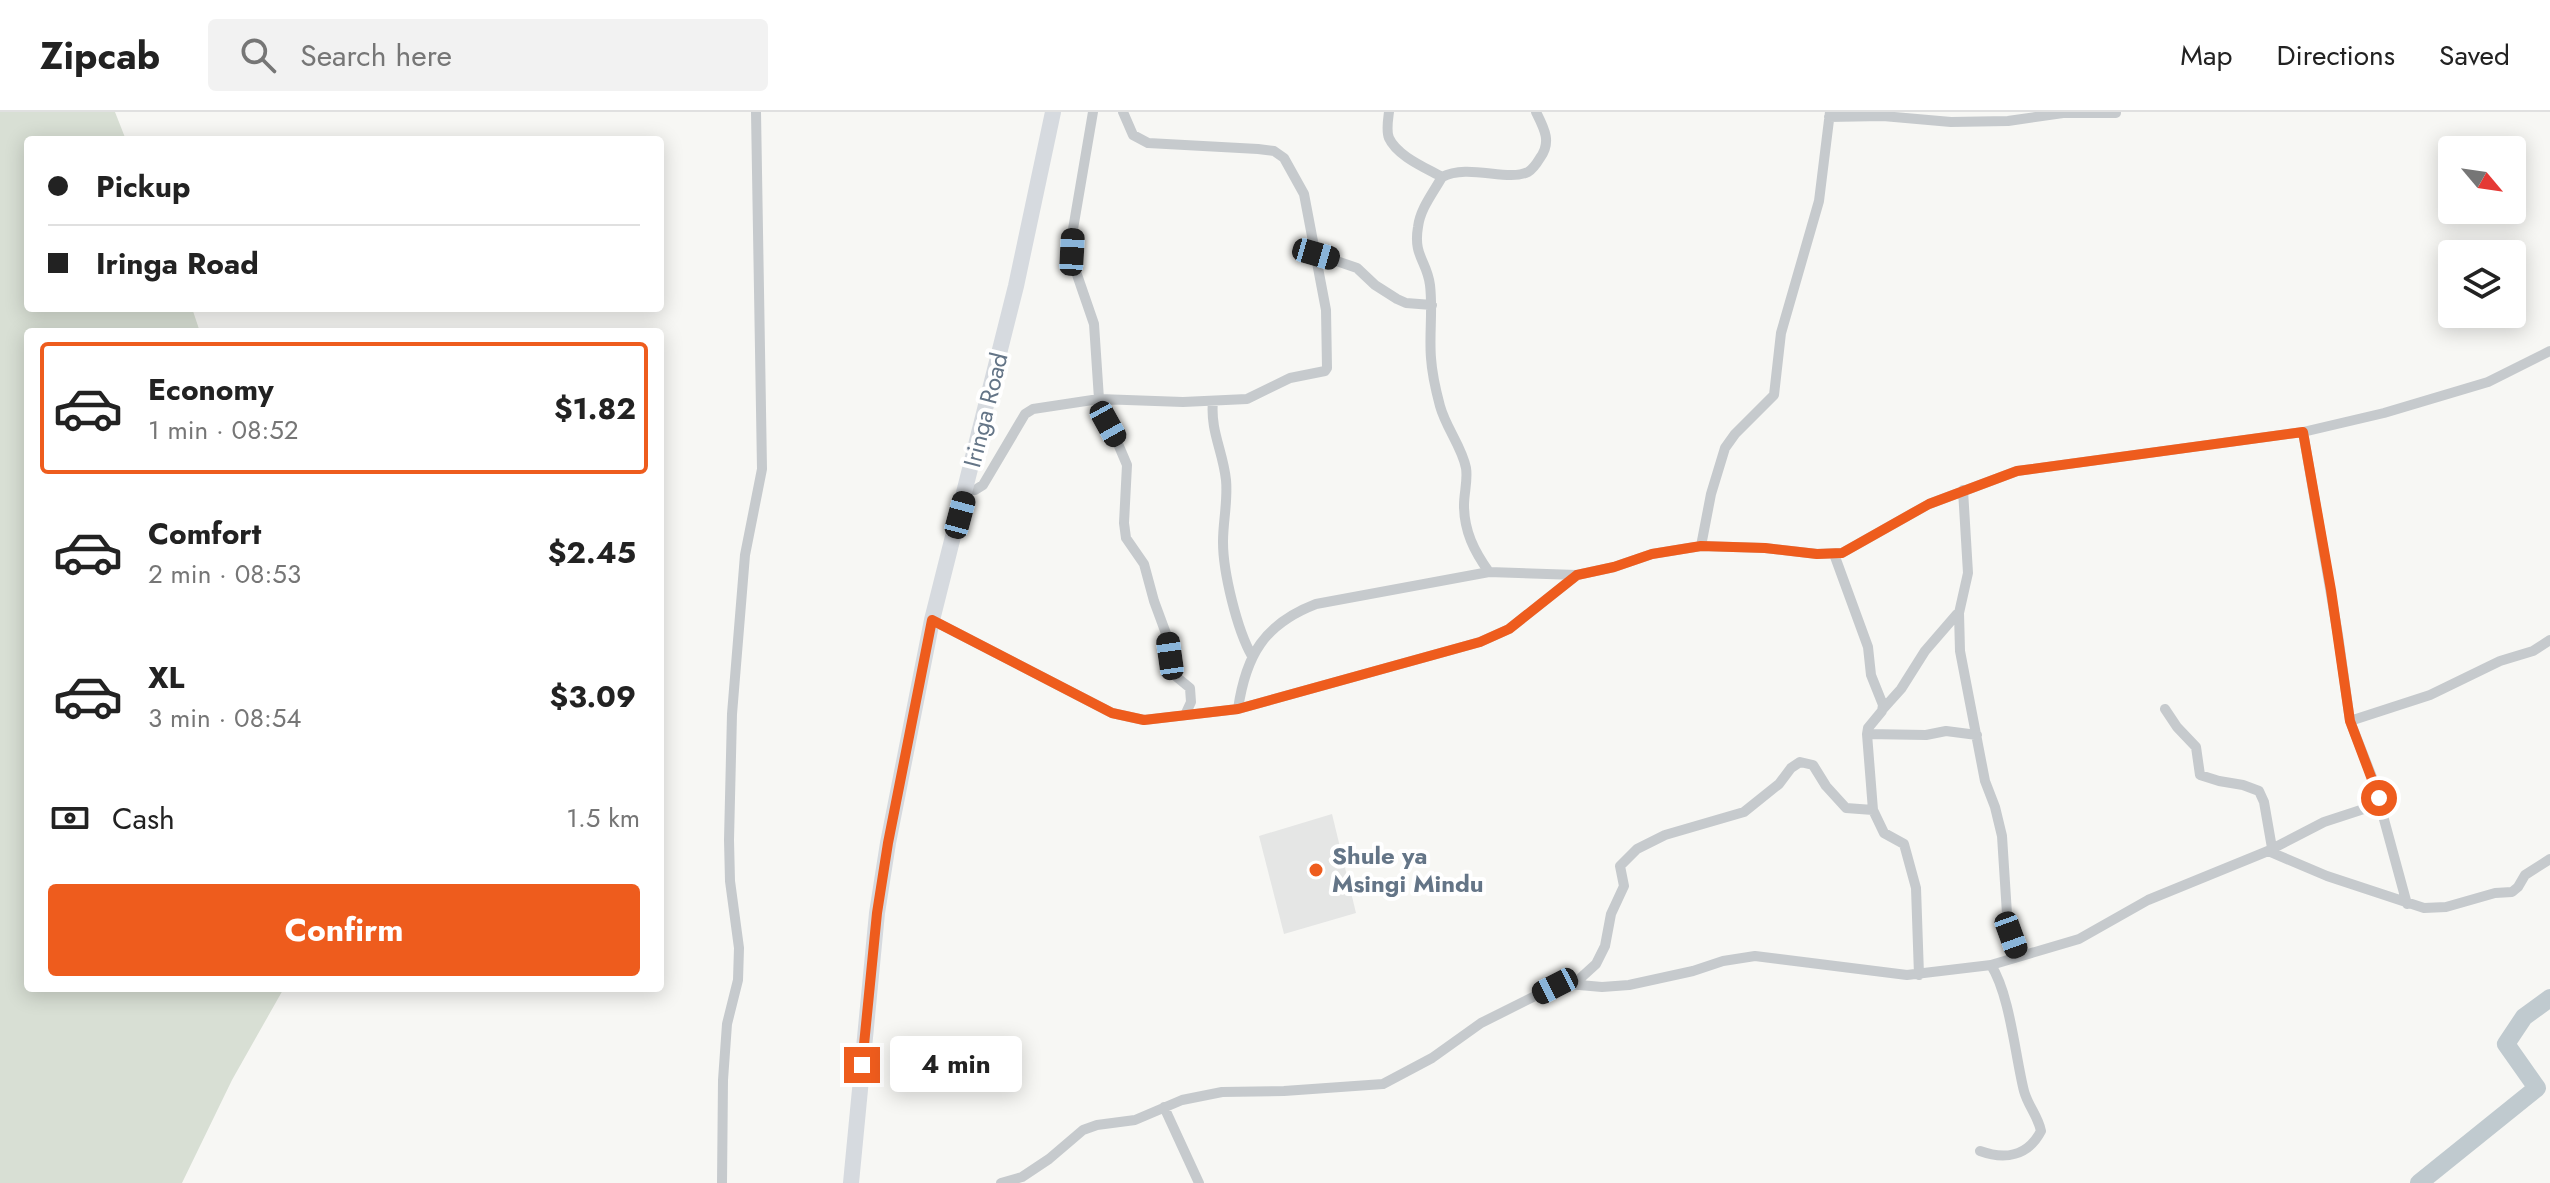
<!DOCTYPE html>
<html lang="en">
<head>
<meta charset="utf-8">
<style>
	:root { --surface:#fff; --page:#f2f2f2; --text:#222; --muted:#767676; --line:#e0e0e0; --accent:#ee5c1d }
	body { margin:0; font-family:Jost,sans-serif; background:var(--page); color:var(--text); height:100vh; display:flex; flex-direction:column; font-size:30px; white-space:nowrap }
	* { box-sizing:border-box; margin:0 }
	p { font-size:26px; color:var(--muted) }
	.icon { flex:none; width:44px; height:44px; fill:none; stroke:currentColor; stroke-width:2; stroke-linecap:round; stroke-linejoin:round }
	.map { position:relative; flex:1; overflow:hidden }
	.sheet { position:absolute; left:24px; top:216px; width:640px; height:664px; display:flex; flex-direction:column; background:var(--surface); border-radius:8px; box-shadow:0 4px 20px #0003 }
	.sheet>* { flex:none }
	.guide { position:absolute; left:24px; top:24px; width:640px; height:176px; border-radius:8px; box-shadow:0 4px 20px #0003; display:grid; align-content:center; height:176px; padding:0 24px; background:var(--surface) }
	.needle { width:52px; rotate:119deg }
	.tools { position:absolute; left:2438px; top:24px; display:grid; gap:16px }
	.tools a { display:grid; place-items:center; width:88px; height:88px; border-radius:8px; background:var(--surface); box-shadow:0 4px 20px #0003; font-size:40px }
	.end { position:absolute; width:36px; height:36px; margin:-18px; border:10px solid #ee5c1d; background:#fff; box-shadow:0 0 0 4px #fff }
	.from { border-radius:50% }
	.bubble { position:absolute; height:56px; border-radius:8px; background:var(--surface); box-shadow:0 4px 20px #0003; font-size:26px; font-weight:700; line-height:56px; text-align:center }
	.car { position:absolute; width:24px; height:48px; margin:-24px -12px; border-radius:10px; box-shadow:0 0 6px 2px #0007; background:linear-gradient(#222 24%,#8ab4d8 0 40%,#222 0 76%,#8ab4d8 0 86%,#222 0) }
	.guide b { display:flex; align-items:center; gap:28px; height:76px; font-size:30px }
	.guide b+b { border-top:2px solid var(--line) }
	.guide i { width:20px; height:20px; background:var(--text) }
	ul { padding:14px 0 0; list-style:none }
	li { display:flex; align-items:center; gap:24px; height:132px; margin:0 16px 12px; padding:0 8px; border:4px solid transparent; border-radius:8px }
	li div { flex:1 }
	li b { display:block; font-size:30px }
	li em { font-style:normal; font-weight:700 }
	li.selected { border-color:var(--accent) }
	li>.icon { width:72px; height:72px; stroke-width:1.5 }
	.pay { display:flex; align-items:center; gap:20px; height:88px; padding:0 24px; font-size:30px }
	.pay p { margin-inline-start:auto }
	.primary-button { display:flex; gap:16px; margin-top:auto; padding:16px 24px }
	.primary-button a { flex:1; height:92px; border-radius:8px; background:var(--accent); color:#fff; font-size:32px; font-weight:700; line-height:92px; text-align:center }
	header { display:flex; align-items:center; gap:48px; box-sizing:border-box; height:112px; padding:0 40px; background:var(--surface); border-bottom:2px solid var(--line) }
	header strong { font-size:38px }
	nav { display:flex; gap:44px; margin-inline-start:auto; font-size:28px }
	.search { width:560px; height:72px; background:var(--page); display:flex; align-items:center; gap:20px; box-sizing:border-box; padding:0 28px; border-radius:8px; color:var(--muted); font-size:30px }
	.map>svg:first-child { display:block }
</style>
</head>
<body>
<header>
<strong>Zipcab</strong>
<div class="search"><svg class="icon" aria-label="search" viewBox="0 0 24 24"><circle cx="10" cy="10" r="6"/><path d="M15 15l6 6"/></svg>Search here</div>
<nav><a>Map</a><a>Directions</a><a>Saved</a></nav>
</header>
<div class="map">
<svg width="2550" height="1071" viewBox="0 0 2550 1071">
	<rect width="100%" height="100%" fill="#f7f7f4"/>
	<path fill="#e5e6e5" d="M1332,702L1356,801L1284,822L1259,724Z"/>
	<path fill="#d8dfd4" d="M0,0H115L126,28H28V196H192L200,220H28V876H284L232,968L182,1071H0Z"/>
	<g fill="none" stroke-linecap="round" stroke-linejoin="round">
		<path stroke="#c0cacf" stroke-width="18" d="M2419,1071L2537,976L2506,932L2524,905L2550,886"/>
		<path stroke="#c6cacd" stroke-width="10" d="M1093,0L1072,123L1073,151L1094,212L1099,287L1127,353L1124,411L1126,426L1144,452L1154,489L1168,527L1173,562L1190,576L1191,590L1185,603
			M1389,0C1388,8 1386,19 1389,26C1397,44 1426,56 1442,65
			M1829,5L1883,4L1951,10L2008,9L2063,1H2116
			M1316,142L1357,156L1375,173L1397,187L1406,191L1432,193
			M1213,289C1210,319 1223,339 1226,368C1228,389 1223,409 1223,430C1223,460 1237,518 1252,544
			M967,378H975L983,373L1025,302L1033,297L1099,287L1183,290L1247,287L1290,266L1325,259L1327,256L1326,198L1304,82L1284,46L1274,39L1258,37L1148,31L1133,23L1123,0
			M1963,378L1968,461L1959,501L1960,539L1985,669L1995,695L2002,724L2007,802L2019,844
			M1701,434L1711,382L1725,336L1735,322L1774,283L1781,221L1819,89L1830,0
			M1834,442L1868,535L1871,563L1883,593L1882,599L1868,616L1867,622L1873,698L1884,721L1904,732L1916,776L1919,863
			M1489,460C1474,439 1464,419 1464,393C1464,381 1468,368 1466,356C1462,335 1446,316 1440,294C1436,279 1432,262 1431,246C1429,222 1433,198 1430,173C1427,149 1413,144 1418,115C1420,97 1433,81 1442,65C1468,51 1507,70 1528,60C1533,57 1537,51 1540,46C1552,30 1544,16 1536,0
			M932,508L1112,601L1144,608L1238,597L1480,530L1509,517L1577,463
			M1238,597C1246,543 1264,512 1316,492L1489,460L1577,463L1614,455L1652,442L1701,434L1765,436L1817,442L1842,441L1929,392L2017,359L2303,320L2384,301L2488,270L2550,239
			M1883,597L1901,577L1925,539L1957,502
			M2165,597L2177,615L2196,635L2200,663L2219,669L2243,673L2259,679L2264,690L2272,736
			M2350,609L2430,583L2500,549L2533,539L2550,528
			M1867,622L1926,623L1946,619L1977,623
			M2379,689L2407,792
			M2268,739L2327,764L2424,796L2446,795L2495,781L2512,780L2518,775L2525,763L2550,747
			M1574,872L1596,852L1605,834L1611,802L1624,774L1620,754L1637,737L1665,723L1744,700L1779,672L1791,656L1800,650L1813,653L1826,674L1846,696L1873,698
			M1164,995L1199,1071
			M1980,1039C2005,1048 2028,1044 2041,1019C2038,1004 2028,994 2024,979C2015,943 2010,883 1991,853
			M722,1071L723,968L727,912L738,868L739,836L730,769L729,728L732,602L745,443L762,357L756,0
			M1001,1071L1022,1065L1049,1047L1083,1018L1097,1013L1135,1008L1182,988L1222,980L1284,979L1383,972L1432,946L1481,911L1555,874L1568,872L1602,875L1629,873L1693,859L1723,849L1755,844L1907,863L1991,853L2079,827L2148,788L2268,739L2324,710L2376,693L2379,689V683L2350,609L2338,523L2303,320"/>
		<path stroke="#d6dadf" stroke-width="16" d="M851,1071L877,801L888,731L932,508L1016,174L1053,0"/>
	</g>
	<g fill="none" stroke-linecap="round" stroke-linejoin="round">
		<path stroke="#ee5c1d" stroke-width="10" d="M862,953L877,801L888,731L932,508L1112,601L1144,608L1238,597L1480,530L1509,517L1577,463L1614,455L1652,442L1701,434L1765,436L1817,442L1842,441L1929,392L2017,359L2303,320L2331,478L2350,609L2379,686"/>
	</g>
	<circle fill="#ee5c1d" stroke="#fff" stroke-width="3" cx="1316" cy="758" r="8"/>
	<g text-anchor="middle" stroke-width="8" stroke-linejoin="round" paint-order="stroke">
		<g font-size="24" fill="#647587" stroke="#fff">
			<text transform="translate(986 298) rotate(-76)" y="8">Iringa Road</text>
		</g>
		<g font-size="24" font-weight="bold" fill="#647587" stroke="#fff" text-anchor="start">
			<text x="1332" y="752">Shule ya<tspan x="1332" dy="28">Msingi Mindu</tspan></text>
		</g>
	</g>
</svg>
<div class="tools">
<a><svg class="needle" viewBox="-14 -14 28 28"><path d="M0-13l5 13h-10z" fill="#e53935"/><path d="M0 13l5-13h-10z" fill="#767676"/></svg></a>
<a><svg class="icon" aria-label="layers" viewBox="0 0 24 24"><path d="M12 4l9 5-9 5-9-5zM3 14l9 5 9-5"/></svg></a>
</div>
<i class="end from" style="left:2379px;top:686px"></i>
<i class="end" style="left:862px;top:953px"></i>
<div class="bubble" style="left:890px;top:924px;width:132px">4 min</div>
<i class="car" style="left:1072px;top:140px;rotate:3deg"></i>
<i class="car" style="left:1316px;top:142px;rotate:106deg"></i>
<i class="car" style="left:1108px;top:312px;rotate:151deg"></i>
<i class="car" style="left:960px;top:403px;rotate:15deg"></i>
<i class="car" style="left:1170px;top:544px;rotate:352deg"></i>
<i class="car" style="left:2011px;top:823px;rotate:160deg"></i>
<i class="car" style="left:1555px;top:874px;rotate:243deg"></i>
<div class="guide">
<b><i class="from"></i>Pickup</b>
<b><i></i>Iringa Road</b>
</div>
<section class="sheet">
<ul>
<li class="selected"><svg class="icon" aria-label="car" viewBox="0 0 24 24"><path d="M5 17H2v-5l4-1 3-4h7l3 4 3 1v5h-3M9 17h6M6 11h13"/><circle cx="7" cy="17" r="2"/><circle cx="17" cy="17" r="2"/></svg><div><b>Economy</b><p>1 min · 08:52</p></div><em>$1.82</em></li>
<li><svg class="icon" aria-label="car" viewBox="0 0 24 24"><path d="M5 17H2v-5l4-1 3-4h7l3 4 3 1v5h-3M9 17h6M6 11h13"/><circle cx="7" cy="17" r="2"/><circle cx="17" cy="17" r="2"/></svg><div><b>Comfort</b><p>2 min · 08:53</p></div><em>$2.45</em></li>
<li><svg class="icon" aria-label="car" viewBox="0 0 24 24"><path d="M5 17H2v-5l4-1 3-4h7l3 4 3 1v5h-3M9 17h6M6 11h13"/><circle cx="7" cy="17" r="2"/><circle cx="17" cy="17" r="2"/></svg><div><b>XL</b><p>3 min · 08:54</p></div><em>$3.09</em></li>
</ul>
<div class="pay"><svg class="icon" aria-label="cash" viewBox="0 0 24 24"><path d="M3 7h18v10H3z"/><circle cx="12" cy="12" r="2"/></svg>Cash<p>1.5 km</p></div>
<div class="primary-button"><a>Confirm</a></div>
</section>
</div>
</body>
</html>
